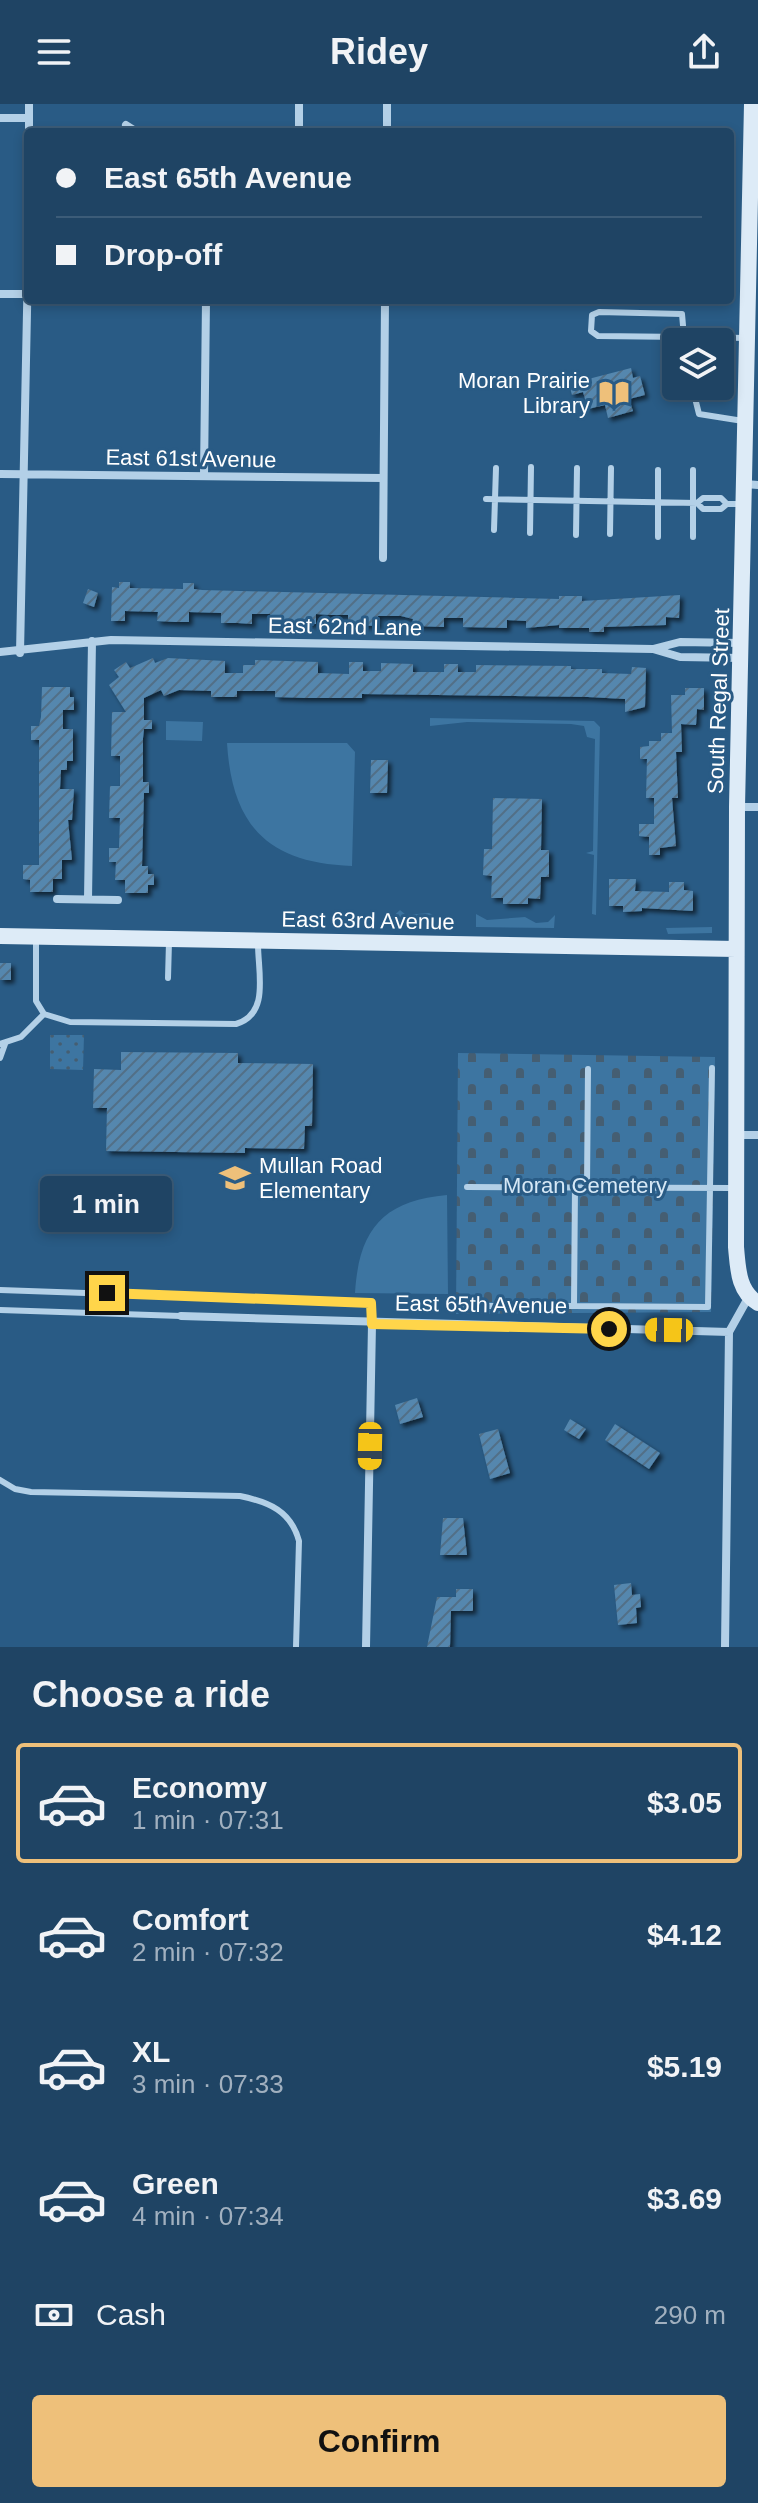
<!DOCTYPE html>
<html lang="en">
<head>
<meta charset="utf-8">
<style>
	:root { --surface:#1f4464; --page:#2c4e6d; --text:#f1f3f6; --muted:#a1b0bf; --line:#3c5c78; --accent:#eec07a }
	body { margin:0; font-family:Helvetica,sans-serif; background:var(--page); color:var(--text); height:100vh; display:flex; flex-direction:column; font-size:30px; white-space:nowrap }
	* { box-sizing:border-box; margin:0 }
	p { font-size:26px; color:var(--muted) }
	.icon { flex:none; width:44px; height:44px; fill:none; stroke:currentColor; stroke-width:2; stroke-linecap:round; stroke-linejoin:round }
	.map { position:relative; height:1543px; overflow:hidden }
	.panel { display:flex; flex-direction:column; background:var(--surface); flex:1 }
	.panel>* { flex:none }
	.banner { position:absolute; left:24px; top:24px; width:710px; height:176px; border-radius:8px; box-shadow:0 4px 12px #0003,0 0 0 2px var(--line); display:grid; align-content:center; height:176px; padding:0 32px; background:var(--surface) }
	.fabs { position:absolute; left:662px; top:224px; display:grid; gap:16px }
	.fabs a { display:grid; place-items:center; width:72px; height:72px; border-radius:8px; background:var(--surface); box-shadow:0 4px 12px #0003,0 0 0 2px var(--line); font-size:40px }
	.end { position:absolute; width:36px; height:36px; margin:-18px; border:10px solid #ffd54a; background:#111; box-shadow:0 0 0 4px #111 }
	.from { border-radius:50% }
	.bubble { position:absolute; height:56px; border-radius:8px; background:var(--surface); box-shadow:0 4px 12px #0003,0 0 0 2px var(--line); font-size:26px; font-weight:700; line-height:56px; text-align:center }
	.car { position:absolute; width:24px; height:48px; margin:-24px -12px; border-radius:10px; box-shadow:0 0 6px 2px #0007; background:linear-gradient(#f5c518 24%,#345 0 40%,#f5c518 0 76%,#345 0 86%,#f5c518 0) }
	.banner b { display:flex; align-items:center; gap:28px; height:76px; font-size:30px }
	.banner b+b { border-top:2px solid var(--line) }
	.banner i { width:20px; height:20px; background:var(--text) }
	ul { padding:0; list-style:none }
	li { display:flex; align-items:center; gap:24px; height:120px; margin:0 16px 12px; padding:0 16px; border:4px solid transparent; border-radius:8px }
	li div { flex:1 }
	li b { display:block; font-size:30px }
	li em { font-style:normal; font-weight:700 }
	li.selected { border-color:var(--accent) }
	li>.icon { width:72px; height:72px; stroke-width:1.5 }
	h2 { padding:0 32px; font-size:36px; line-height:96px }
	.pay { display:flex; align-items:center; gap:20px; height:88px; padding:0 32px; font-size:30px }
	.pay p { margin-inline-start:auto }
	.cta { display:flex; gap:16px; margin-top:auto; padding:16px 32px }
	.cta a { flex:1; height:92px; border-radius:8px; background:var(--accent); color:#111; font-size:32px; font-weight:700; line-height:92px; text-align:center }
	header { display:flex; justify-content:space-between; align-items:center; height:104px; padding:0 32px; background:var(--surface); font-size:36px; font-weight:700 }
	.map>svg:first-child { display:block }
</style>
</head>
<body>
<header><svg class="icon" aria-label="menu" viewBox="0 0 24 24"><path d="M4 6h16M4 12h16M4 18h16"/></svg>Ridey<svg class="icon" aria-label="share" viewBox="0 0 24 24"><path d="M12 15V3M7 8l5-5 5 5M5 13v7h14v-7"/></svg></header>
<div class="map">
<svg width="758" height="1543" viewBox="0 0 758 1543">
	<defs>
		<pattern id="cemetery-stones" width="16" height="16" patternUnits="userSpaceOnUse" patternTransform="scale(2)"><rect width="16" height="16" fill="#3d75a1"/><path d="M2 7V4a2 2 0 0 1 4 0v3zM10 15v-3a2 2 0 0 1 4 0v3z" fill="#455e72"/></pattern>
		<pattern id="park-dots" width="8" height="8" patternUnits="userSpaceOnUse" patternTransform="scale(2)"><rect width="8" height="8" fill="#3d75a1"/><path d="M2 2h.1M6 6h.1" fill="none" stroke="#455e72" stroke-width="1.8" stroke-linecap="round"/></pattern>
		<pattern id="building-hatch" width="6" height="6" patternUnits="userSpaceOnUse" patternTransform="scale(2)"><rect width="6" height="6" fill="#5587ae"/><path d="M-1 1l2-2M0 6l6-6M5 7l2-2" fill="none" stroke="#516f87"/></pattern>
		<filter id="shadow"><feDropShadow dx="3.5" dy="3.5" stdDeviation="2" flood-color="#0009"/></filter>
	</defs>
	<rect width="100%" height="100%" fill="#295b85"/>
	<path fill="#3d75a1" d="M430,614L594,617L600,623L596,811L592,810L594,751L586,749L593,747L595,635L587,633L584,622L571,620L467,618L430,622Z
		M166,617L203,618L202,637L166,636Z
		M227,639H347L355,648L352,762C268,759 232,722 227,639Z
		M400,806L406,811L429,809L441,815V822H389L386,819Z
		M476,810L487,816L525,813L536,819L548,818L555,811L554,824L476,823Z
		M712,823V829L668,830L666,824Z
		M447,1091L448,1190L355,1189C359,1125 383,1097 447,1091Z"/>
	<path fill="url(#cemetery-stones)" d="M458,949L715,953L711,1208L456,1210Z"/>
	<path fill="url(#park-dots)" d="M50,931H84L83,966L50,965Z"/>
	<path fill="url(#building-hatch)" filter="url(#shadow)" d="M631,264L633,274L640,272L645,291L629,295L633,307L608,314L605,301L588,305L583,288L572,291L569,280Z
		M119,478H130V484L183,485V479H194V485L202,486L559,495V492H582V497L680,491L679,514L666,513V521L604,523V528H589V524H559V521L526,524V517L507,516V524L463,523V514H444V523L412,522L413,515L401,512H378V522L348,521V511H329L316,510V520H270V510H252V520L238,519H221V509L189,508V518H175L157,517L158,508L125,507V517H111L112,483L119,484Z
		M88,485L98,489L94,503L83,499Z
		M153,554L155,559L168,554L225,557V569H243V561H255V556L318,558V569L349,570V558H363V567H381V559L413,560V568H444V560H458V568H476V561L571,562V565H602V569L631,570L632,563L646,564L645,603L625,608V595L588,593L362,590V594H305L275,593V587H237V593H211V587L179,586L164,592L161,586L144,594V616H152V625H144L143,634V678H149V689H144L142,762H148V770H154V781H148V789H125V776H115L116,758H109V744H119L120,714H109L110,682H120V652H111L112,608H126L109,581L119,573L114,566L126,558L130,564Z
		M42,583H70V593H74V606H63V625H73V657H67V666H61L60,685H74L72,716H68L72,756H62V775H53V788H30V776L23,775V761H39V636H31V622H39L41,613Z
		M685,584H704V606L697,605L696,621L681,620L682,648H676L678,694H672L676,742L660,744V751H649V733L639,732V720H654V694H646L647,655H640V643L649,642V637H661V629H672L671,591H685Z
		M371,656H388L387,689H370Z
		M493,694L542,695L541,746H549V773H541L540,795L528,794V800H503V794H491L492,772L483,771L484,745H492Z
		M609,775H636L635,787L669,788V778H684V786L693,787V807L642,804V807L623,808V802H609Z
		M0,859H11V876H0Z
		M121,948L238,949V959L313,960L312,1022H305L304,1045L245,1044V1049L106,1047L107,1004H93L94,965L121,966Z
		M417,1294L423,1313L400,1320L395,1301Z
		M570,1315L586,1325L579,1335L564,1326Z
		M615,1320L660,1349L649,1365L605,1336Z
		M498,1325L510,1369L490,1375L479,1330Z
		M443,1414H463L467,1451H440Z
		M631,1479L632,1491L640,1490L641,1503L636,1504L637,1519L618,1521L614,1481Z
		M456,1485H473V1507H451L450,1543H427L437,1493H456Z"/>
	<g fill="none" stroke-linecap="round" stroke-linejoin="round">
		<path stroke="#b3d0e7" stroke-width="6" d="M599,208L682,210L684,233L598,232L591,227L592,211Z
			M683,238L684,233L747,234
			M692,282L699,310L743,317
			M693,366V433
			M486,395L697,399
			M727,400L721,405H703L697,399L703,394H721L727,400H741
			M494,426L496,364
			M530,429L531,363
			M610,430L611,364
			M576,431L577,364
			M658,433V366
			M36,834V897L44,910L70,918L236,920C270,910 258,869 258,840
			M168,874L169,838
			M0,940L21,933L44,910
			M0,954L5,940
			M467,1083L734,1084
			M587,1083L588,965
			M0,1186L371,1199L372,1220
			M465,1202H574L575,1083
			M574,1202L708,1203L712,964
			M0,1206L181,1212
			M0,1376L15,1385L31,1388L240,1392C269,1398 291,1407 299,1437L296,1543"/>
		<path stroke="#b3d0e7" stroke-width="8" d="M0,14H29
			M126,21L137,28
			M29,28V0
			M299,28V0
			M387,28V0
			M0,190H28
			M0,370L383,374
			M204,371L206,196
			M745,380L758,381
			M383,454L385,196
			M653,545L680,553L741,554
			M0,548L111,536L653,545L680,538L741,539
			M20,549L28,159
			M737,703H758
			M57,795L118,796
			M88,795L92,537
			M738,1031H758
			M181,1212L729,1228L748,1194
			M366,1543L372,1220
			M725,1543L729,1228"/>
		<path stroke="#ddebf7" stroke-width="16" d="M752,0L737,703L736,1143C738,1164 738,1188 758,1199
			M0,832L736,845"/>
	</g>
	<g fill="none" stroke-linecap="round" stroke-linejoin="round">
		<path stroke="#ffd54a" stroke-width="10" d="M107,1189L371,1199L372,1220L609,1225"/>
	</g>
	<defs>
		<g id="library-bare" transform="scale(2.4)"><path d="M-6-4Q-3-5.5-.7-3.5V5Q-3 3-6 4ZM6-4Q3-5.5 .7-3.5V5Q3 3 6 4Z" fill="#eec07a" stroke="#295b85" stroke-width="2.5" paint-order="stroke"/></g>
		<g id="school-bare" transform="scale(2.4)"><path d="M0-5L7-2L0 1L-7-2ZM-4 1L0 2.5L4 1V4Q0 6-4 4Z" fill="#eec07a" stroke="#295b85" stroke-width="2.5" paint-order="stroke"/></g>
	</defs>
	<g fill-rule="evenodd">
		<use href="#library-bare" x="614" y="289"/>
		<use href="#school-bare" x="235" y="1074"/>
	</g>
	<g text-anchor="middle" stroke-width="6" stroke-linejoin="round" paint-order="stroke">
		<g font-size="22" fill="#fff" stroke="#295b85" text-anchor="end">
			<text x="590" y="284">Moran Prairie<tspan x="590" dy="25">Library</tspan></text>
			<text x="259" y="1069" text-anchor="start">Mullan Road<tspan x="259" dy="25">Elementary</tspan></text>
		</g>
		<g font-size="22" fill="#fff" stroke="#295b85">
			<text transform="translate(191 354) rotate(1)" y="8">East 61st Avenue</text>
			<text transform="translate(345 522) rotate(1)" y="8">East 62nd Lane</text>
			<text transform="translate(718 597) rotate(-88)" y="8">South Regal Street</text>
			<text transform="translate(368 816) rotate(1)" y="8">East 63rd Avenue</text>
			<text transform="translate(481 1200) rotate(1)" y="8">East 65th Avenue</text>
		</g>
		<g font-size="22" fill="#d6e8f6" stroke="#295b85">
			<text x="585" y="1089">Moran Cemetery</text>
		</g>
	</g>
</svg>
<div class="fabs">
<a><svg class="icon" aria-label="layers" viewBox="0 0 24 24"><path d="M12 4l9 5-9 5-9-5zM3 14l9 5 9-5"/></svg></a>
</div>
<i class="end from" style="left:609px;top:1225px"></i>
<i class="end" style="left:107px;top:1189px"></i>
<div class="bubble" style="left:40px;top:1072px;width:132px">1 min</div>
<i class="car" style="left:669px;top:1226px;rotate:271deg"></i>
<i class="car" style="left:370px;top:1342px;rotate:181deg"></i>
<div class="banner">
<b><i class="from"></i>East 65th Avenue</b>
<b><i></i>Drop-off</b>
</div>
</div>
<section class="panel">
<h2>Choose a ride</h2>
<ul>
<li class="selected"><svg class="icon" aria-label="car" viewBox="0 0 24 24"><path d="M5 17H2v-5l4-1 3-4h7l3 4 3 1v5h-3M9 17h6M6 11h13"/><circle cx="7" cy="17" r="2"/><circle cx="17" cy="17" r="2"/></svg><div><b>Economy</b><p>1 min · 07:31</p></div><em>$3.05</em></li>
<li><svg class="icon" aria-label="car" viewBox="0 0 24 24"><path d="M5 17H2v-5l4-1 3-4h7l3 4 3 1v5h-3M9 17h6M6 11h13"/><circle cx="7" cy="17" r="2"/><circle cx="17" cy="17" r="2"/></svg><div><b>Comfort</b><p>2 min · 07:32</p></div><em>$4.12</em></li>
<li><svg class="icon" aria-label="car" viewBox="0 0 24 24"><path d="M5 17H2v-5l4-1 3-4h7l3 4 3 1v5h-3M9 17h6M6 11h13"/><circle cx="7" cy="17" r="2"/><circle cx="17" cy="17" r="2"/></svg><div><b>XL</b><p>3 min · 07:33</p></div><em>$5.19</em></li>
<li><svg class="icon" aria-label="car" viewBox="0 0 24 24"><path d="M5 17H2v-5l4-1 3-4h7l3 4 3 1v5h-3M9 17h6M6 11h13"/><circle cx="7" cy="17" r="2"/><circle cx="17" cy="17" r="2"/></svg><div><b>Green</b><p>4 min · 07:34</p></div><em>$3.69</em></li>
</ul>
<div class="pay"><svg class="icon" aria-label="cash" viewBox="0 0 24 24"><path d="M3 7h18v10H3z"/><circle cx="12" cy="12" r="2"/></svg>Cash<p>290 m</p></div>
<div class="cta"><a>Confirm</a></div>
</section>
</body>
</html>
